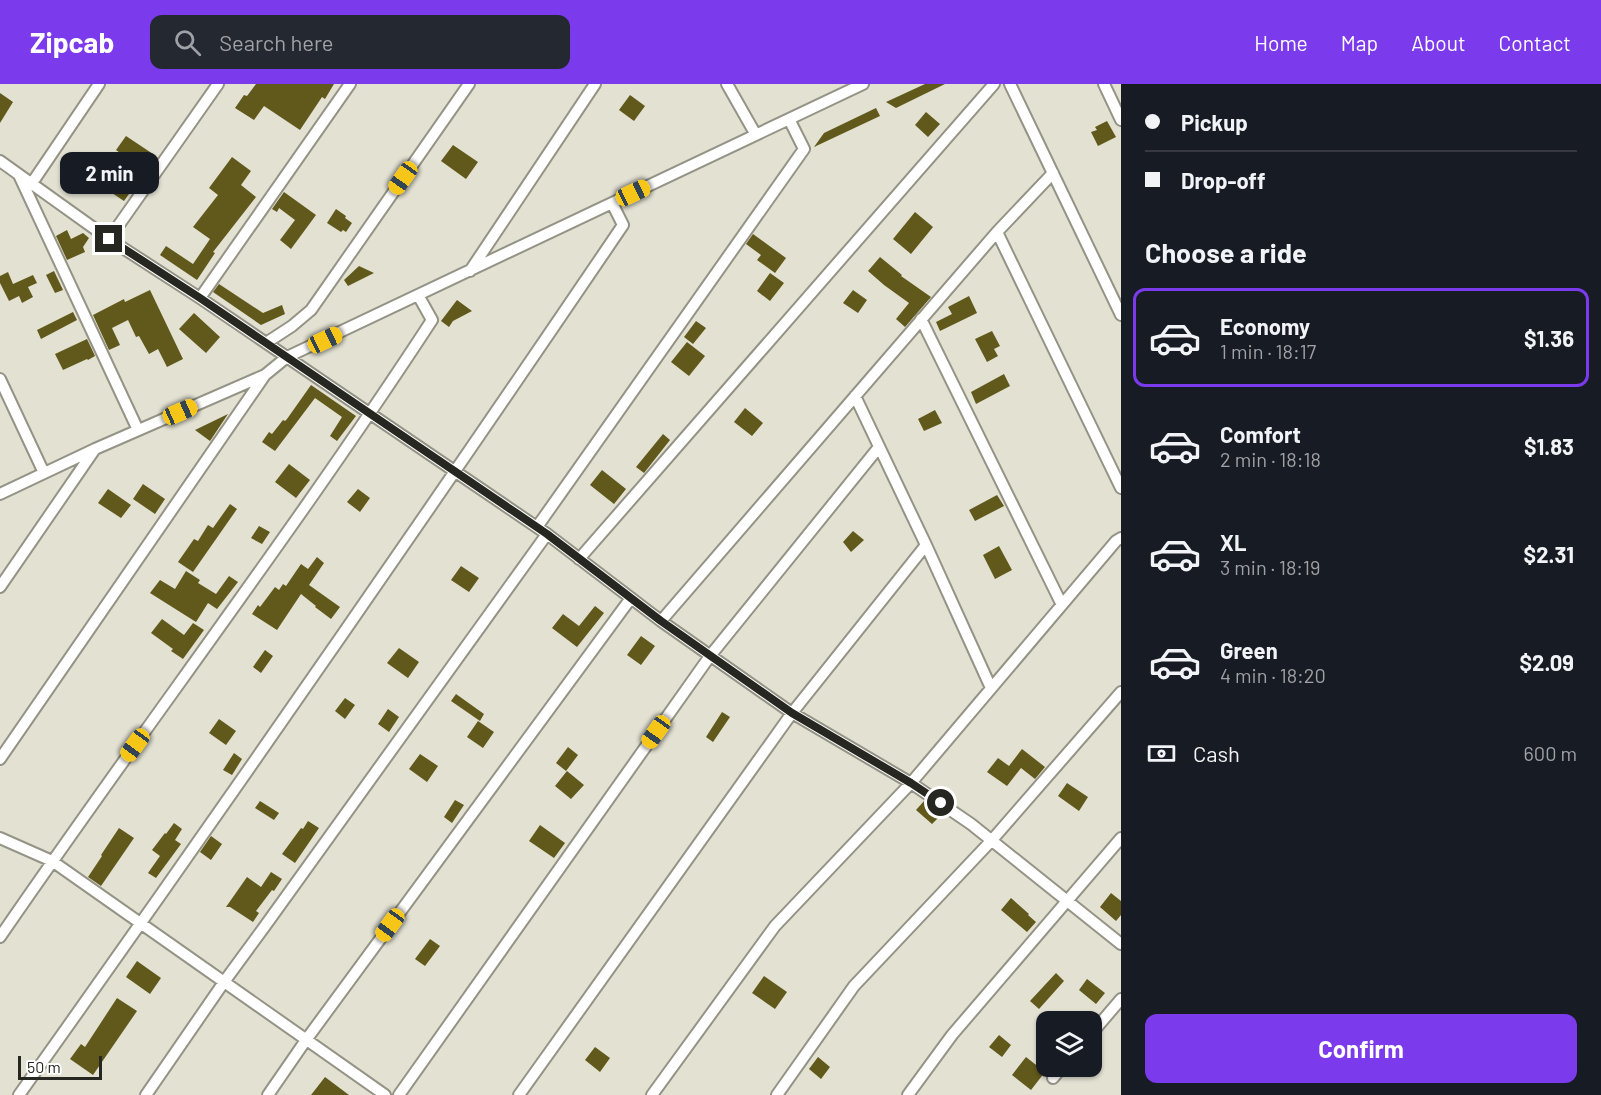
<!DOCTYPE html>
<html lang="en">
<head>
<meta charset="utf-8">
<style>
	:root { --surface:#171b24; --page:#242831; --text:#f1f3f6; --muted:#9ea1a6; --line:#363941; --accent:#7c3aed }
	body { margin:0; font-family:Barlow,sans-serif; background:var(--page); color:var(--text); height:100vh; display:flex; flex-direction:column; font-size:22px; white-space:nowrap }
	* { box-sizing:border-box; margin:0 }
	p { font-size:20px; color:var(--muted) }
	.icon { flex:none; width:33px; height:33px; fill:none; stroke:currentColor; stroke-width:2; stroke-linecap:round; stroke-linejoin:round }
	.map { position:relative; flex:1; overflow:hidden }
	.sheet { display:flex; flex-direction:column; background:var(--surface); width:480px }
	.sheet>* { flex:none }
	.hud { display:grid; align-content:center; height:132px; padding:0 24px; background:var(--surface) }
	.tools { position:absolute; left:1036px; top:927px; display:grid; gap:12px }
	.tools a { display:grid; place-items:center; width:66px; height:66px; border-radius:12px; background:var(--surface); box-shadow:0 2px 4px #0004; font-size:30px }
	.scale { position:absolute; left:18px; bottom:15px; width:84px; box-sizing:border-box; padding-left:6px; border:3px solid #272721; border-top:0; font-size:16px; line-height:21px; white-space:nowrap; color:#272721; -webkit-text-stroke:4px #fff; paint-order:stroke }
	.end { position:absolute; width:27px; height:27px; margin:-14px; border:8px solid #272721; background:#fff; box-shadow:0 0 0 3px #fff }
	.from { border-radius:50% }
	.bubble { position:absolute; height:42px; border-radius:12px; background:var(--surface); box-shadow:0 2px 4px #0004; font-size:20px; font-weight:700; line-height:42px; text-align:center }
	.car { position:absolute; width:18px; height:36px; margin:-18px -9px; border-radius:8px; box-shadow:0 0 4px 2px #0007; background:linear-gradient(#f5c518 24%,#345 0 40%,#f5c518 0 76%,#345 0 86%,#f5c518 0) }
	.hud b { display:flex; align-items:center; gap:21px; height:57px; font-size:22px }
	.hud b+b { border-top:2px solid var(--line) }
	.hud i { width:15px; height:15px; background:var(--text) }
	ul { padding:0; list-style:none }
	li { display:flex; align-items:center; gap:18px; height:99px; margin:0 12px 9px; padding:0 12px; border:3px solid transparent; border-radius:12px }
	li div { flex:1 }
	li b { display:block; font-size:22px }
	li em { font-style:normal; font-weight:700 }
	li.selected { border-color:var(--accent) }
	li>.icon { width:54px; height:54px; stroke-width:1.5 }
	h2 { padding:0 24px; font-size:27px; line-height:72px }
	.pay { display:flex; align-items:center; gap:15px; height:66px; padding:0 24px; font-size:22px }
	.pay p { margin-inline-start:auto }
	.primary-button { display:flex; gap:12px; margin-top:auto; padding:12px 24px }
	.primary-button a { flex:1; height:69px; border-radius:12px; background:var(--accent); color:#fff; font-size:24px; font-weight:700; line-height:69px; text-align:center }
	header { display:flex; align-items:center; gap:36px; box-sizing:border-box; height:84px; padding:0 30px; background:var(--accent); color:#fff }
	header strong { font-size:28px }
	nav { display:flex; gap:33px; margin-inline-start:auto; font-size:21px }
	.search { width:420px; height:54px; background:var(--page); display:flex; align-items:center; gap:15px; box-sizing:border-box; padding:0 21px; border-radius:12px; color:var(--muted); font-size:22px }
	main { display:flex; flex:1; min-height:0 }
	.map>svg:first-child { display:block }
</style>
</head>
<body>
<header>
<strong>Zipcab</strong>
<div class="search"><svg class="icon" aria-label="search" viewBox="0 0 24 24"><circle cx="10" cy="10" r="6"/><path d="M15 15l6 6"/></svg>Search here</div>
<nav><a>Home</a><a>Map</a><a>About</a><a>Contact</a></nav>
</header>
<main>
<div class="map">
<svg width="1121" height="1011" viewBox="0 0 1121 1011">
	<rect width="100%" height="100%" fill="#e2e1d2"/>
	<path fill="#61591b" d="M256,0H334L325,15L322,13L300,46L264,22L254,36L235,24L244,11L247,12Z
		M925,0H945L896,24L886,18Z
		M0,9L13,18L0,39Z
		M630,11L645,22L634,37L619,26Z
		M876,24L880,32L814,63L824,49Z
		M926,28L940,40L928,53L915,41Z
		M1107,37L1116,53L1098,62L1091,48L1097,46L1095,43Z
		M126,52L156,72L124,117L106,105L119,87L115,84L123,71L116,66Z
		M453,61L478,78L466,95L441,77Z
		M232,73L251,87L241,101L256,113L213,168L215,169L197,196L160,171L166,162L193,180L210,155L193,143L218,111L209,104Z
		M284,108L316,131L291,165L280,156L295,136L279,124L277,128L272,125Z
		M336,125L346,132L345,134L352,139L346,148L343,146L341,148L327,139Z
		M915,128L933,143L911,170L893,155Z
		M67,146L71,155L83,149L89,154L83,163L85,168L67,176L56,152Z
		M753,150L786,174L775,189L757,176L761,171L746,160Z
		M880,173L902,191L901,192L931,213L905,243L896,235L909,219L884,201L868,187Z
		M359,182L374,189L348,202L344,196Z
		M54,187L63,206L55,209L46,191Z
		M8,188L13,200L33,191L37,199L28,203L33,213L22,219L19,212L9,217L0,199V192Z
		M770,189L784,199L770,217L757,207Z
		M219,200L263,229L282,221L285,230L261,241L213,208Z
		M150,206L183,275L167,283L158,265L149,270L139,252L136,253L128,236L112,244L120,261L109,266L93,231L124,215L125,218Z
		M853,206L867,216L858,229L843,219Z
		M969,212L977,229L940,247L936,238L952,230L948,223Z
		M457,216L472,227L453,237L449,243L441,237Z
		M73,228L77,236L41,255L37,246Z
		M194,229L220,253L206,269L179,245Z
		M696,237L706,244L693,260L684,253Z
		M992,247L1000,262L994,265L998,272L987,278L975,255Z
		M87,255L95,272L88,276L87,275L63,286L55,270Z
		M687,258L705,272L689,292L671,278Z
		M1004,290L1010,302L976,320L971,308Z
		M311,301L356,332L337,357L330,352L342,333L315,314L275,367L262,358L269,348L272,350L283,336L285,337L287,335Z
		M745,324L763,339L752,352L734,338Z
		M935,326L942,339L924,347L918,335Z
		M228,330L210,357L195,346Z
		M663,350L670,356L644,389L636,383Z
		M289,380L310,396L296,414L275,398Z
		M602,386L626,405L614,420L590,401Z
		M143,400L165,415L155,430L133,415Z
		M108,405L131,421L121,434L98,419Z
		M358,405L370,414L360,428L347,418Z
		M997,411L1004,422L975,437L969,426Z
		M230,420L237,425L193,488L178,478L194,455L198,457L208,441L213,444Z
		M259,442L270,448L262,460L251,454Z
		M853,447L864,456L851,468L843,458Z
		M999,462L1012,486L995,495L983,471Z
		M317,473L324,479L309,501L340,523L331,535L315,523L316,522L301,510L277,546L252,530L258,521L260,523L275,503L279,506L283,500L286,502L301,480L308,485Z
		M461,482L479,494L469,508L451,496Z
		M186,487L200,496L198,499L216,510L229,492L238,498L217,525L208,519L196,538L150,509L160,496L175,505Z
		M595,522L604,529L577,563L552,544L563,530L579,542Z
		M162,535L184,551L193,539L204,546L183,575L171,567L173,565L151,549Z
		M641,552L655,562L641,581L627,571Z
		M399,564L419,578L408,594L387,579Z
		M265,566L273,572L261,589L253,583Z
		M456,610L484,630L480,637L451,617Z
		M345,614L355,621L345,635L335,627Z
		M388,625L399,633L389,648L378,640Z
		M722,628L730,633L713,658L706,653Z
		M219,635L236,647L226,661L209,649Z
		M478,637L494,648L483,664L467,653Z
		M568,663L578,671L566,687L556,679Z
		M1022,665L1045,683L1035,695L1021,684L1007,702L987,688L998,674L1009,682Z
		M234,669L242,675L232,691L223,686Z
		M420,670L438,682L427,698L409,685Z
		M567,687L584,701L571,715L555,702Z
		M1067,699L1088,713L1079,727L1058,712Z
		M455,716L464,721L452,739L444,733Z
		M260,717L279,729L274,736L255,724Z
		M924,717L942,730L932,740L916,726Z
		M308,737L319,744L295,779L282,770L301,744L303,745Z
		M174,739L182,745L175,756L181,760L156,794L148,789L160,772L152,766L165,749L166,750Z
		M540,741L565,759L554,774L529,757Z
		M119,744L134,754L101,802L88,793L102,772L101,771Z
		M211,752L222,760L211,776L200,768Z
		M271,788L282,795L274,807L272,806L256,827L259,829L253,838L230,823H226L247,793L261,803Z
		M1111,809L1121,817V831L1116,837L1100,823Z
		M1011,814L1029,830L1028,831L1036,838L1027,848L1001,826Z
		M430,855L440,862L425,882L415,875Z
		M137,877L161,894L150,910L126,893Z
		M1056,889L1064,897L1039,925L1030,917Z
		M764,892L787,908L775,925L752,909Z
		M1087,895L1105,909L1096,920L1079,906Z
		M117,914L137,927L93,991L70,975L81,960L85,963Z
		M999,951L1011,961L1002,973L989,963Z
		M595,963L610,974L600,988L585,976Z
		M818,973L830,983L821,995L809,985Z
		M1026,973L1045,988L1031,1006L1012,991Z
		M325,993L349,1011H311Z"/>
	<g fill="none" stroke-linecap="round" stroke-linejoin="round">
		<g stroke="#949385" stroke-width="14">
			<path id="minor" d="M727,0L756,51
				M1010,0L1121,231
				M1104,0L1121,36
				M0,77L109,155L200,214L547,450L661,537L792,629L911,699L971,740L1121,860
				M19,91L138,346
				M32,99L99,0
				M997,148L1121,404
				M109,155L218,0
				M470,187L595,0
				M200,214L350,0
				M921,235L1062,521
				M266,259L292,242L311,226L469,0
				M0,295L44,389
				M855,312L926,461L991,604
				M0,410L95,365L265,291L287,273L863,0
				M537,443L804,65L789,35
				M579,475L994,0
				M0,503L95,365
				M661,537L997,148L1053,89
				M0,675L265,291
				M0,754L52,777L385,1011
				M0,853C142,646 295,446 432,236L418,211
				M1092,949L1121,915
				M1053,994L1063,982
				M19,1011C224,723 425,433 623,141L612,119
				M146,1011L224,898L265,842L547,450
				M268,1011L306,956L631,514
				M399,1011L710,572L879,363
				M519,1011L792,629L926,461
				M652,1011L775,842L911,699L1116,457L1121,454
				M777,1011L854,902L992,756L1121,608
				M908,1011L952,951L1121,754"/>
		</g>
		<use href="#minor" stroke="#fff" stroke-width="10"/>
	</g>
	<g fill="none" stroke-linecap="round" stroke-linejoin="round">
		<path stroke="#272721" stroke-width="8" d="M109,155L200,214L547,450L661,537L792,629L911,699L941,719"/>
	</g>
</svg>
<div class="tools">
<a><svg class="icon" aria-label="layers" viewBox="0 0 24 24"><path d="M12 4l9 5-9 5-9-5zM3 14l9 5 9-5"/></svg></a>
</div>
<div class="scale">50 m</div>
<i class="end from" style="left:941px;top:719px"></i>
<i class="end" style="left:109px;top:155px"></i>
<div class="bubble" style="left:60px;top:68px;width:99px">2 min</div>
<i class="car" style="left:403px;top:94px;rotate:215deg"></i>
<i class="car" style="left:633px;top:109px;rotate:65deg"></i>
<i class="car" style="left:325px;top:256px;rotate:65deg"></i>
<i class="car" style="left:180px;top:328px;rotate:66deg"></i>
<i class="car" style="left:656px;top:648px;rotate:215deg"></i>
<i class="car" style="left:135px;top:661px;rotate:216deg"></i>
<i class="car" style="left:390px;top:841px;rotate:216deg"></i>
</div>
<section class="sheet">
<div class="hud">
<b><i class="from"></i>Pickup</b>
<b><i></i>Drop-off</b>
</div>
<h2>Choose a ride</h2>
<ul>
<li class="selected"><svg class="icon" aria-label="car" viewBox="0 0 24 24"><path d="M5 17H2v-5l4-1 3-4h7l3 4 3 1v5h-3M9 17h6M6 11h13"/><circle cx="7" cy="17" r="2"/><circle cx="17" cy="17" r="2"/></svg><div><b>Economy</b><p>1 min · 18:17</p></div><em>$1.36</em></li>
<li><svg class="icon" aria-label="car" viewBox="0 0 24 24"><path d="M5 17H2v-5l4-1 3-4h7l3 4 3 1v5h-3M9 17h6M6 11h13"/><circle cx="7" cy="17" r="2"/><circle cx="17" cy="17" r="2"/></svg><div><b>Comfort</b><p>2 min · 18:18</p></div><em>$1.83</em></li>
<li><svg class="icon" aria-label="car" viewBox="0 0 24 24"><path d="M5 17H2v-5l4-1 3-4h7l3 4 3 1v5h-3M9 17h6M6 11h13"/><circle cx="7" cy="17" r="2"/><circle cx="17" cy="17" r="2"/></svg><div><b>XL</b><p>3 min · 18:19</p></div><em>$2.31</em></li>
<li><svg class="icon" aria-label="car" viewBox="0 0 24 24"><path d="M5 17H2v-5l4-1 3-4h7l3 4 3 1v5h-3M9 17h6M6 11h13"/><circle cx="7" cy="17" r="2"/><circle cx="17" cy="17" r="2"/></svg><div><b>Green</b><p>4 min · 18:20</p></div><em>$2.09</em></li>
</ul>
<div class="pay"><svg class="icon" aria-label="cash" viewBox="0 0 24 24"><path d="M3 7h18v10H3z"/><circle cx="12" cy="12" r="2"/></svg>Cash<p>600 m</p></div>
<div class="primary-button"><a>Confirm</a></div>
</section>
</main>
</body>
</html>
